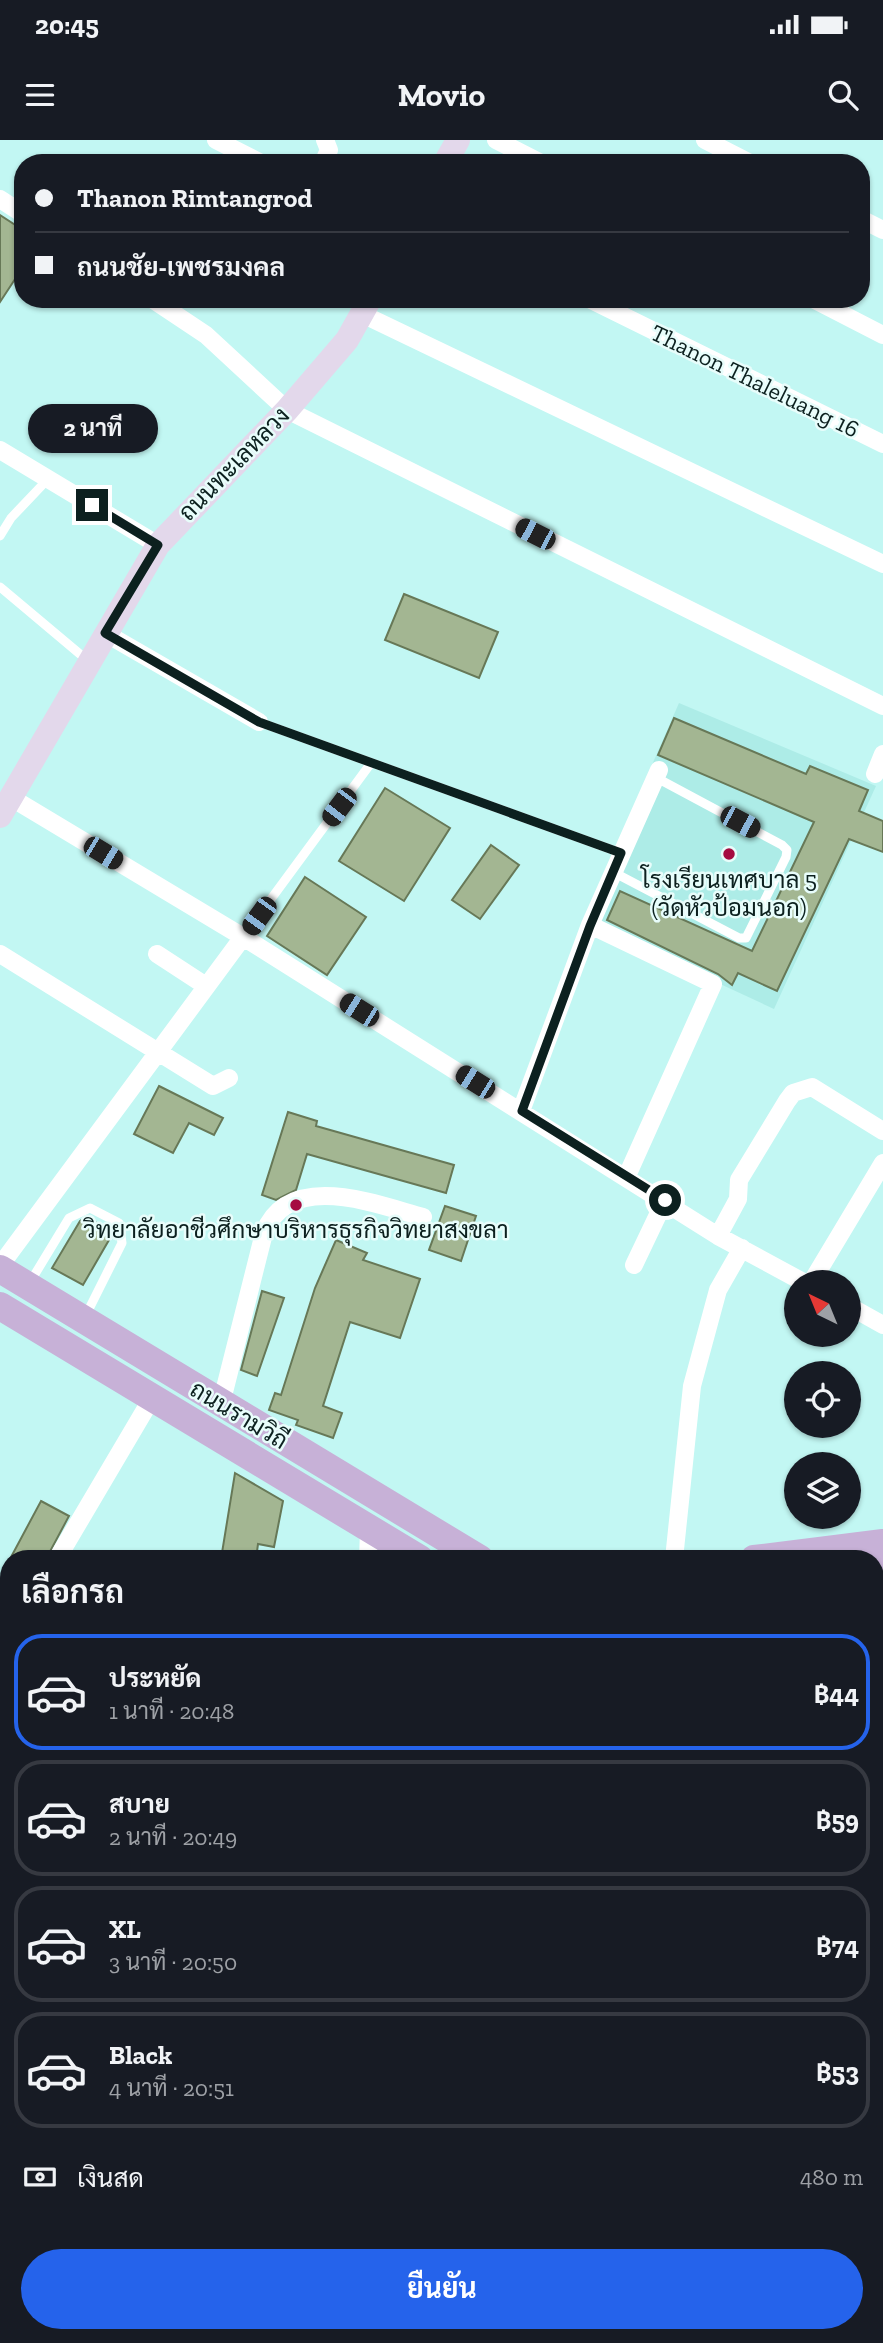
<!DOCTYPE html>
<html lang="th">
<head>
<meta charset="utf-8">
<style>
	:root { --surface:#171b24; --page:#242831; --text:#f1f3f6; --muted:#9ea1a6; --line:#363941; --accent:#2563eb }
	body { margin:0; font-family:"Zilla Slab",Sarabun,serif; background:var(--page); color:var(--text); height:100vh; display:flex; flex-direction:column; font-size:26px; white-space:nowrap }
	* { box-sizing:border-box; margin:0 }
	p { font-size:23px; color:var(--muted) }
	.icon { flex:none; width:38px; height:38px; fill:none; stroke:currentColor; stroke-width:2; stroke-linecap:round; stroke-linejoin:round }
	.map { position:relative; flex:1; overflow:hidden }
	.side { position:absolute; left:0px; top:1410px; width:884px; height:793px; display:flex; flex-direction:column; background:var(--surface); border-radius:28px 28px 0 0; box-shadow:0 2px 5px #0004 }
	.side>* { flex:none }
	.banner { position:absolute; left:14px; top:14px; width:856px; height:154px; border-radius:28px; box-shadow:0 2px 5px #0004; display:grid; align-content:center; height:154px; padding:0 21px; background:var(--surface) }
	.needle { width:46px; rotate:317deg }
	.buttons { position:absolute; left:784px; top:1130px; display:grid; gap:14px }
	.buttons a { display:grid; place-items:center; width:77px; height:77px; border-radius:50%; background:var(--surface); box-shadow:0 2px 5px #0004; font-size:35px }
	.end { position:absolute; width:32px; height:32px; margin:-16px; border:9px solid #0c201f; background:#fff; box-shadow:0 0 0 4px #fff }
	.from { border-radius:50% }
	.bubble { position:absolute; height:49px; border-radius:24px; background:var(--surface); box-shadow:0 2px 5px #0004; font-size:23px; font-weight:700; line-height:49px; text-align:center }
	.car { position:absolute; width:21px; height:42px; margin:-21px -10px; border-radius:9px; box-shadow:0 0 5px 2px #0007; background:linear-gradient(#222 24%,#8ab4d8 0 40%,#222 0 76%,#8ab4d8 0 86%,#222 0) }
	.banner b { display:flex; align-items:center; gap:24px; height:66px; font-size:26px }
	.banner b+b { border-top:2px solid var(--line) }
	.banner i { width:18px; height:18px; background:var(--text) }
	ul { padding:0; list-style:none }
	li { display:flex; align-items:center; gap:21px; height:116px; margin:0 14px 10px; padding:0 7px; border:4px solid var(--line); border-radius:28px }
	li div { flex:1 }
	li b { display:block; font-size:26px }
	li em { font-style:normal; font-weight:700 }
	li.current { border-color:var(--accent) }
	li>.icon { width:63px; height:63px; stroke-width:1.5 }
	h2 { padding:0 21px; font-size:32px; line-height:84px }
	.pay { display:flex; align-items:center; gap:18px; height:77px; padding:0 21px; font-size:26px }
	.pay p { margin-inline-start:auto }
	.cta { display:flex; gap:14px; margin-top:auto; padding:14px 21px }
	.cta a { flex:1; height:80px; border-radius:42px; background:var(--accent); color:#fff; font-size:28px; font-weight:700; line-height:80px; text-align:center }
	.status { display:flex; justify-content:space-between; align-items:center; height:49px; padding:0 35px; background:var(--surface); direction:ltr }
	.status svg { height:19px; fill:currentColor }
	header { display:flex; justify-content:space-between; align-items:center; height:91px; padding:0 21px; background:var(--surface); font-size:32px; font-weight:700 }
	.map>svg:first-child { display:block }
</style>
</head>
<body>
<div class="status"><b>20:45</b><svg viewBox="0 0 49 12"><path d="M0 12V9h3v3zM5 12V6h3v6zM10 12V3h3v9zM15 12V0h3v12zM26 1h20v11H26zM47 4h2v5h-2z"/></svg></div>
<header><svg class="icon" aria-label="menu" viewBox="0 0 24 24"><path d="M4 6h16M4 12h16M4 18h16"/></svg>Movio<svg class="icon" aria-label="search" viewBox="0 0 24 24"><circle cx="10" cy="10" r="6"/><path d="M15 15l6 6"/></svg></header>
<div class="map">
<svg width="883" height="2203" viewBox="0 0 883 2203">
	<rect width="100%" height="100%" fill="#c2f7f3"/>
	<path fill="#adece7" d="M679,563L876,646L774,869L584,781Z"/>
	<path fill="#a3b692" stroke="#677857" stroke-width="2" d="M0,75L23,90V127L0,162Z
		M404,454L498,492L479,538L385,500Z
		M674,578L806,634L810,626L868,650L859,671L883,681V712L849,699L777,851L738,833L732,845L718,834L607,780L620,751L752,811L814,682L658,615Z
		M385,648L450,688L404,761L339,721Z
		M491,705L519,725L480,779L452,760Z
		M305,737L366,777L327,835L267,796Z
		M159,946L223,978L214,995L189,983L173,1013L134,994Z
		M288,972L317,981L316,986L454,1025L446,1053L307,1014L296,1050L276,1060L262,1055Z
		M445,1066L476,1076L461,1121L429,1110Z
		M87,1077L113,1093L83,1145L52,1128L80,1081Z
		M336,1100L367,1113L363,1120L420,1139L400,1198L350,1182L323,1266L342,1273L333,1298L296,1285L298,1280L269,1270L275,1253L281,1255L315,1148Z
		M262,1151L284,1158L257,1236L241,1230Z
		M235,1333L283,1361L274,1407L258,1404L256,1419H221Z
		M41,1361L69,1376L46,1419H10Z"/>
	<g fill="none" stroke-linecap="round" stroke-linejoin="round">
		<path stroke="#fff" stroke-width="9" d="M0,396L11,378L48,339
			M0,447L87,520
			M259,582L621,713
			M613,732L739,798H746L786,717L787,710L782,705L655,637
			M243,797L371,623
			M29,1144L69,1078L90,1068L119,1083L122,1103L86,1175"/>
		<path stroke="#fff" stroke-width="18" d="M216,0L261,23
			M496,0L541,23
			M705,0L750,23
			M323,23L329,10L325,0
			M0,59L23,74
			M861,79L883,90
			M152,159L206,195L287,270L883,566
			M589,159L883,304
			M813,159L883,195
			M362,174L883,424
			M0,310L158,405
			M105,493L259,582
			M875,634L883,614
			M10,657L243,797L718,1096L805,1143
			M590,785L713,844L626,1038
			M0,814L213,946L229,938
			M157,814L206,846
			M521,971L590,785L659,630
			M718,1096L738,1059L739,1040L787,961L793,953L812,947L883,991
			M634,1125L665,1060
			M0,1126L243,797
			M811,1143L883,1023
			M849,1166L883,1185
			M221,1264L264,1093C289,1030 375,1064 423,1077
			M57,1419L152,1258
			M368,1419L369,1391
			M674,1419L692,1246L718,1150L742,1108
			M0,1522H9
			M875,1780L883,1782
			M0,1793L9,1796
			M0,1869L9,1849
			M875,1937L882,1939
			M0,2036L9,2039
			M875,2045L883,2035
			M458,2194L478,2202
			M796,2194L805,2203
			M22,2203L25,2194
			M109,2203L113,2194
			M362,2203L364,2194"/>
		<path stroke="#e3d8eb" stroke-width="24" d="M445,23L458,0
			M0,676L158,405L287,270L347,200L370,159"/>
		<path stroke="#c7b1d7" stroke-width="28" d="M0,1129L480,1419
			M0,1166L420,1419
			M754,1419L883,1403
			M875,1429L883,1428"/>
	</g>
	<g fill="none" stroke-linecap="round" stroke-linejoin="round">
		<path stroke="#0c201f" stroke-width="9" d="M92,365L158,405L105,493L259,582L621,713L590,786L522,971L665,1060"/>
	</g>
	<g fill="#a50b41" stroke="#e8fdfb" stroke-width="2.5">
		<circle cx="729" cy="714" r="7"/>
		<circle cx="296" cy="1065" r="7"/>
	</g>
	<g text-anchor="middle" stroke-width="5" stroke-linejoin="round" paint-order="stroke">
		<g font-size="24" fill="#0c201f" stroke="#e8fdfb">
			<text transform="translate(755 241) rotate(26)" y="8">Thanon Thaleluang 16</text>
			<text transform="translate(234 324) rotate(-46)" y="8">ถนนทะเลหลวง</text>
			<text transform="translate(239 1275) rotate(31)" y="8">ถนนรามวิถี</text>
		</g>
		<g font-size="24" fill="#0c201f" stroke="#e8fdfb">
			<text x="729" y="748">โรงเรียนเทศบาล 5<tspan x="729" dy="28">(วัดหัวป้อมนอก)</tspan></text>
			<text x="296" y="1098">วิทยาลัยอาชีวศึกษาบริหารธุรกิจวิทยาสงขลา</text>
		</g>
	</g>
</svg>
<div class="buttons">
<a><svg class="needle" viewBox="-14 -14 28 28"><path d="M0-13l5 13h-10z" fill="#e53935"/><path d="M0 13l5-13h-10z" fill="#9ea1a6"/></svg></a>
<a><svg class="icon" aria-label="locate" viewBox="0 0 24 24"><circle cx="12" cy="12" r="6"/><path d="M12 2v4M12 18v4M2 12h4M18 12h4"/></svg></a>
<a><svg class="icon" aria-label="layers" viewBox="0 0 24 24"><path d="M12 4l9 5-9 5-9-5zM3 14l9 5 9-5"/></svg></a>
</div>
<i class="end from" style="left:665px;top:1060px"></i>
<i class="end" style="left:92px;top:365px"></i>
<div class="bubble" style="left:28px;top:264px;width:130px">2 นาที</div>
<i class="car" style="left:535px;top:394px;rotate:297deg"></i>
<i class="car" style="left:339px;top:667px;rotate:217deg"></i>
<i class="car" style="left:740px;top:682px;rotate:118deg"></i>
<i class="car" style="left:103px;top:713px;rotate:121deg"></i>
<i class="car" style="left:259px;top:776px;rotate:216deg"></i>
<i class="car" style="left:359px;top:870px;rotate:302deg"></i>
<i class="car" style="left:475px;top:942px;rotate:302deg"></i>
<div class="banner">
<b><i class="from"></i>Thanon Rimtangrod</b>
<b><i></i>ถนนชัย-เพชรมงคล</b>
</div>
<section class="side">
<h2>เลือกรถ</h2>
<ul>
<li class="current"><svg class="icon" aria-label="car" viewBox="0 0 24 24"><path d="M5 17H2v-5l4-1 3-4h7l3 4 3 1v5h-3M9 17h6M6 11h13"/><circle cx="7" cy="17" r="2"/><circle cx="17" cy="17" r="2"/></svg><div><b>ประหยัด</b><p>1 นาที · 20:48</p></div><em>฿44</em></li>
<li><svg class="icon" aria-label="car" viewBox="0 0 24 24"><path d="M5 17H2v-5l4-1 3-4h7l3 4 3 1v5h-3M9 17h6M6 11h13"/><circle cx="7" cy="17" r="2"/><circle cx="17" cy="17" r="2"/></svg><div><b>สบาย</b><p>2 นาที · 20:49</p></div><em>฿59</em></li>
<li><svg class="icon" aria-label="car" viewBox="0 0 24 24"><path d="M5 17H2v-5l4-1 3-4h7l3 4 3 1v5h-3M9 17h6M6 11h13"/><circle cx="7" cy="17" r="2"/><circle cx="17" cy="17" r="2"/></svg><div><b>XL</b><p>3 นาที · 20:50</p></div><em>฿74</em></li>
<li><svg class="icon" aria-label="car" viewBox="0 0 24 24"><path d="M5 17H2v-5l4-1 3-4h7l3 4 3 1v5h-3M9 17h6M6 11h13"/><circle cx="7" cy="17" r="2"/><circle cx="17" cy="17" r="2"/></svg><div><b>Black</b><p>4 นาที · 20:51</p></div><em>฿53</em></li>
</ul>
<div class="pay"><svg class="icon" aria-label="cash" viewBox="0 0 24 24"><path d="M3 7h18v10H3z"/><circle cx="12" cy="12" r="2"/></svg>เงินสด<p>480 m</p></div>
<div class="cta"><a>ยืนยัน</a></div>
</section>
</div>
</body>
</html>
